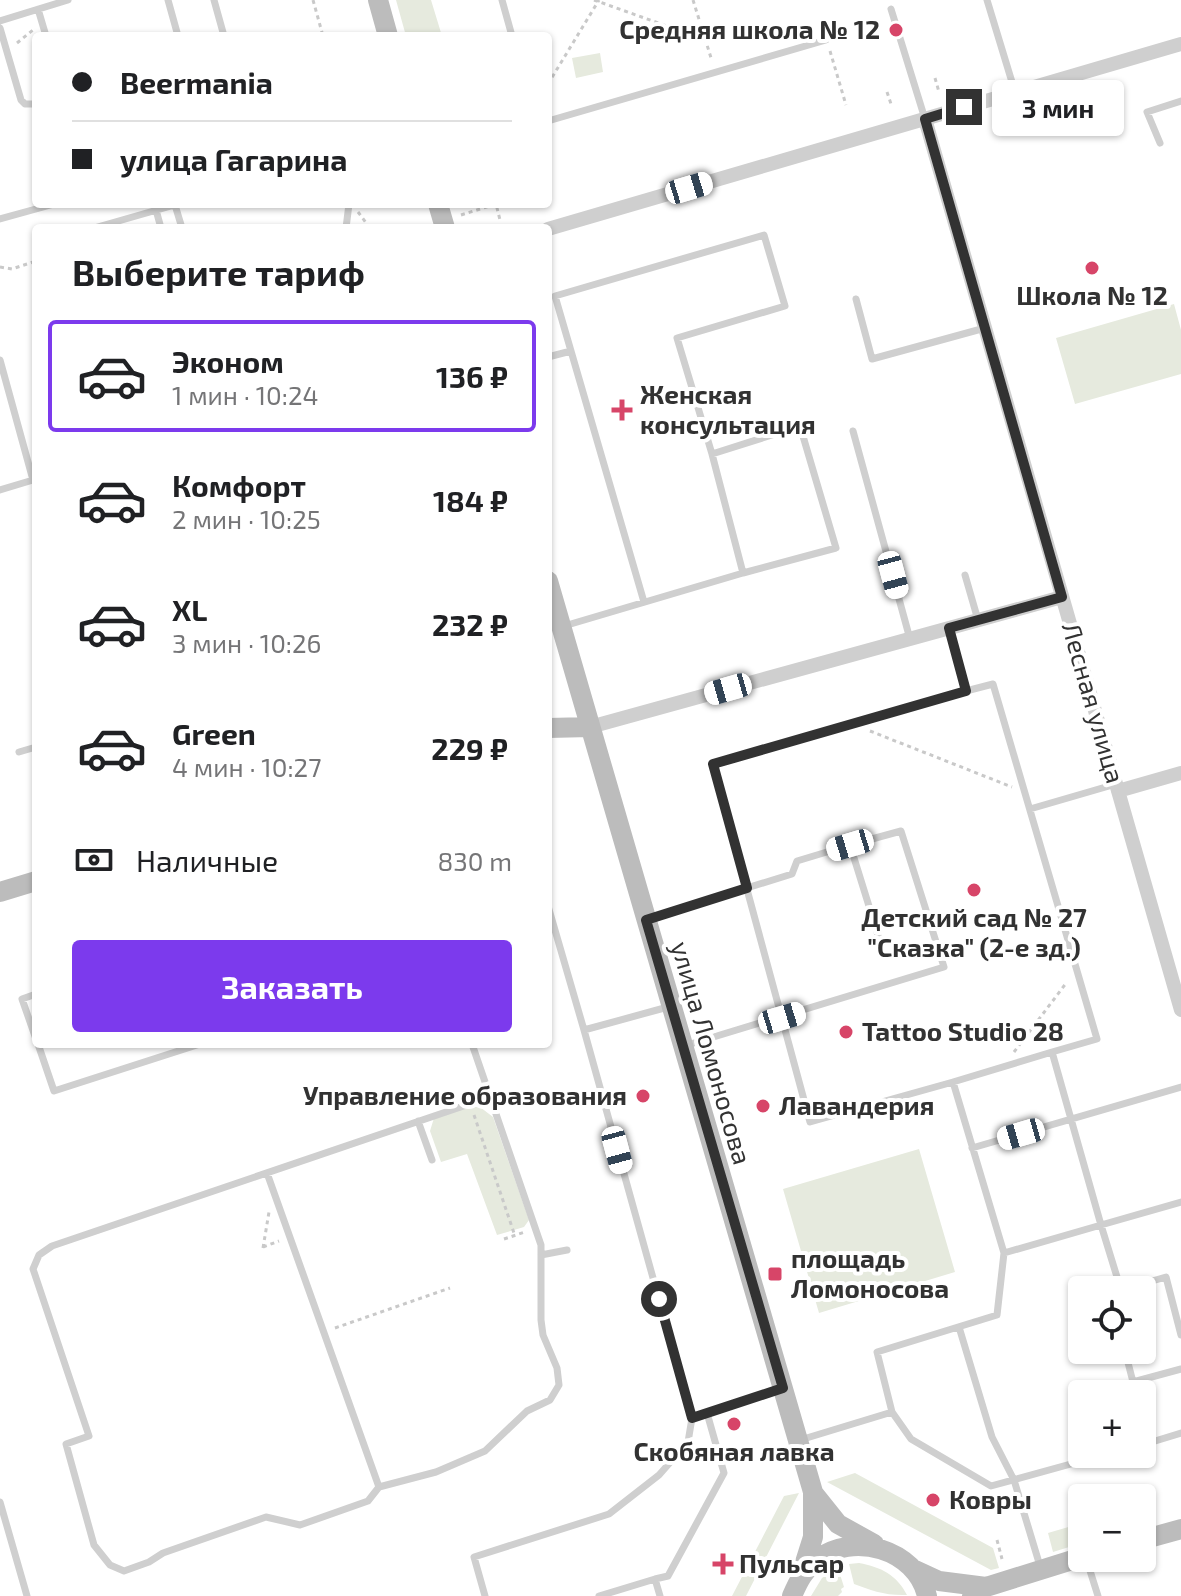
<!DOCTYPE html>
<html lang="ru">
<head>
<meta charset="utf-8">
<style>
	:root { --surface:#fff; --page:#f6f6f6; --text:#202124; --muted:#757577; --line:#e0e0e0; --accent:#7c3aed }
	body { margin:0; font-family:"Exo 2",sans-serif; background:var(--page); color:var(--text); height:100vh; display:flex; flex-direction:column; font-size:30px; white-space:nowrap }
	* { box-sizing:border-box; margin:0 }
	p { font-size:26px; color:var(--muted) }
	.icon { flex:none; width:44px; height:44px; fill:none; stroke:currentColor; stroke-width:2; stroke-linecap:round; stroke-linejoin:round }
	.map { position:relative; flex:1; overflow:hidden }
	.panel { position:absolute; left:32px; top:224px; width:520px; height:824px; display:flex; flex-direction:column; background:var(--surface); border-radius:8px; box-shadow:0 2px 6px #0004 }
	.panel>* { flex:none }
	.top-card { position:absolute; left:32px; top:32px; width:520px; height:176px; border-radius:8px; box-shadow:0 2px 6px #0004; display:grid; align-content:center; height:176px; padding:0 40px; background:var(--surface) }
	.controls { position:absolute; left:1068px; top:1276px; display:grid; gap:16px }
	.controls a { display:grid; place-items:center; width:88px; height:88px; border-radius:8px; background:var(--surface); box-shadow:0 2px 6px #0004; font-size:40px }
	.end { position:absolute; width:36px; height:36px; margin:-18px; border:10px solid #323232; background:#fff; box-shadow:0 0 0 4px #fff }
	.from { border-radius:50% }
	.bubble { position:absolute; height:56px; border-radius:8px; background:var(--surface); box-shadow:0 2px 6px #0004; font-size:26px; font-weight:700; line-height:56px; text-align:center }
	.car { position:absolute; width:24px; height:48px; margin:-24px -12px; border-radius:10px; box-shadow:0 0 6px 2px #0007; background:linear-gradient(#fff 24%,#345 0 40%,#fff 0 76%,#345 0 86%,#fff 0) }
	.top-card b { display:flex; align-items:center; gap:28px; height:76px; font-size:30px }
	.top-card b+b { border-top:2px solid var(--line) }
	.top-card i { width:20px; height:20px; background:var(--text) }
	ul { padding:0; list-style:none }
	li { display:flex; align-items:center; gap:24px; height:112px; margin:0 16px 12px; padding:0 24px; border:4px solid transparent; border-radius:8px }
	li div { flex:1 }
	li b { display:block; font-size:30px }
	li em { font-style:normal; font-weight:700 }
	li.selected { border-color:var(--accent) }
	li>.icon { width:72px; height:72px; stroke-width:1.5 }
	h2 { padding:0 40px; font-size:36px; line-height:96px }
	.pay { display:flex; align-items:center; gap:20px; height:88px; padding:0 40px; font-size:30px }
	.pay p { margin-inline-start:auto }
	.cta { display:flex; gap:16px; margin-top:auto; padding:16px 40px }
	.cta a { flex:1; height:92px; border-radius:8px; background:var(--accent); color:#fff; font-size:32px; font-weight:700; line-height:92px; text-align:center }
	.map>svg:first-child { display:block }
</style>
</head>
<body>
<div class="map">
<svg width="1181" height="1596" viewBox="0 0 1181 1596">
	<rect width="100%" height="100%" fill="#fff"/>
	<path fill="#e6eade" d="M396,0H431L442,36H406Z
		M600,53L603,72L576,78L572,58Z
		M1174,304L1181,330V374L1075,404L1056,338Z
		M468,1107H480L493,1117L529,1220L524,1227L497,1235L467,1154L441,1162L430,1131L434,1118Z
		M919,1149L955,1272L819,1313L783,1189Z
		M855,1473L993,1548L999,1568L991,1570L827,1482Z
		M799,1493L746,1596H732L784,1496Z
		M1082,1523V1543L1053,1552L1048,1533Z
		M859,1563C881,1567 897,1575 907,1595C886,1596 870,1590 854,1584L849,1564Z
		M838,1568L844,1587L841,1589L842,1592L838,1596H811L822,1578Z"/>
	<g fill="none" stroke-linecap="round" stroke-linejoin="round">
		<path stroke="#c9c9c9" stroke-width="3" stroke-dasharray="4 4" stroke-linecap="butt" d="M313,0L323,36
			M594,0L706,40
			M693,0L712,61
			M17,43L33,30
			M830,51L846,105
			M935,78L939,92
			M548,84L599,0
			M887,92L892,107
			M358,212L370,228
			M461,215L496,204L500,220
			M0,267L12,269L36,261
			M870,731L1012,787
			M1014,1052L1067,982
			M474,1115L515,1236
			M504,1239L525,1232
			M263,1247L279,1241
			M263,1248L269,1212
			M335,1328L450,1288
			M997,1540L1002,1559"/>
		<path stroke="#cfcfcf" stroke-width="7" d="M168,0L178,36
			M214,0L224,36
			M502,0L512,36
			M987,0L1015,92
			M38,9L46,36
			M891,9L925,119
			M0,21L68,0
			M0,28L21,100L25,104H36
			M548,121L826,40
			M1160,143L1147,112L1181,101
			M175,205L182,228
			M156,210L161,228
			M0,219L54,204
			M94,228L178,204
			M346,228L349,204
			M856,299L872,359L985,328
			M571,351L644,602
			M548,357L571,351L555,296L764,235L785,306L677,338L712,454L743,573L564,626
			M0,360L33,480L0,490
			M853,431L910,639
			M712,454L800,426L836,548L743,573
			M965,575L978,620
			M966,691L993,684L1097,1039L1052,1052L1101,1225L1181,1202
			M19,752L36,747
			M1030,809L1116,784
			M548,906L584,1030
			M650,918L792,874L797,861L850,845L882,948
			M36,994L22,999L36,1039
			M668,1007L584,1030L692,1418L707,1413
			M38,1044L54,1091L200,1044
			M472,1044L541,1245V1320L543,1335L557,1368L559,1385L550,1400L527,1411L485,1451L436,1472L379,1487L368,1501L300,1525L266,1517L163,1553L149,1562L124,1571L110,1565L94,1545L66,1444L89,1436L33,1269L39,1255L52,1246L490,1097
			M684,1046L944,967L901,831L850,845
			M953,1082L1052,1052
			M418,1121L432,1160
			M972,1148L1181,1087
			M267,1173L379,1487
			M1004,1253L1101,1225L1121,1290L1166,1277L1181,1335
			M541,1255L567,1250
			M959,1327L992,1437L1014,1480L1040,1566
			M1125,1351L1133,1382L1181,1369
			M892,1412L911,1439L991,1486L1107,1454
			M800,1440L892,1412L877,1352L997,1315L1004,1253L953,1082L810,1122L713,764L966,691L949,629
			M1142,1445L1181,1433
			M0,1502L27,1596
			M1086,1558L1098,1596
			M485,1596L474,1557L609,1514L659,1475L688,1442L692,1418
			M599,1596L655,1579
			M660,1596L655,1579L668,1576L724,1473L707,1413L781,1389"/>
		<path stroke="#cfcfcf" stroke-width="14" d="M925,119L1181,1010
			M548,229L1181,44
			M590,727L1062,597
			M1118,791L1181,773"/>
		<path stroke="#bcbcbc" stroke-width="20" d="M378,0L388,36
			M438,204L445,228
			M548,581L813,1492V1537L801,1575
			M548,728L590,727
			M0,892L36,881
			M814,1494L838,1524L874,1544
			M1142,1540L1181,1529
			M913,1569L939,1581L986,1587
			M792,1596C798,1582 804,1570 816,1560C853,1531 916,1549 927,1596
			M972,1596L986,1587L1082,1557"/>
	</g>
	<g fill="none" stroke-linecap="round" stroke-linejoin="round">
		<path stroke="#323232" stroke-width="10" d="M659,1299L692,1418L783,1388L646,920L747,888L713,764L966,691L949,628L1062,597L925,119L964,107"/>
	</g>
	<g fill="#d74568" stroke="#fff" stroke-width="3">
		<circle cx="896" cy="30" r="8"/>
		<circle cx="1092" cy="268" r="8"/>
		<path d="M618 398h8v8h8v8h-8v8h-8v-8h-8v-8h8z"/>
		<circle cx="974" cy="890" r="8"/>
		<circle cx="846" cy="1032" r="8"/>
		<circle cx="643" cy="1096" r="8"/>
		<circle cx="763" cy="1106" r="8"/>
		<rect x="767" y="1266" width="16" height="16" rx="4"/>
		<circle cx="734" cy="1424" r="8"/>
		<circle cx="933" cy="1500" r="8"/>
		<path d="M719 1552h8v8h8v8h-8v8h-8v-8h-8v-8h8z"/>
	</g>
	<g text-anchor="middle" stroke-width="8" stroke-linejoin="round" paint-order="stroke">
		<g font-size="26" font-weight="bold" fill="#323232" stroke="#fff" text-anchor="start">
			<text x="880" y="39" text-anchor="end">Средняя школа № 12</text>
			<text x="1092" y="305" text-anchor="middle">Школа № 12</text>
			<text x="640" y="404">Женская<tspan x="640" dy="30">консультация</tspan></text>
			<text x="974" y="927" text-anchor="middle">Детский сад № 27<tspan x="974" dy="30">"Сказка" (2-е зд.)</tspan></text>
			<text x="862" y="1041">Tattoo Studio 28</text>
			<text x="627" y="1105" text-anchor="end">Управление образования</text>
			<text x="779" y="1115">Лавандерия</text>
			<text x="791" y="1268">площадь<tspan x="791" dy="30">Ломоносова</tspan></text>
			<text x="734" y="1461" text-anchor="middle">Скобяная лавка</text>
			<text x="949" y="1509">Ковры</text>
			<text x="739" y="1573">Пульсар</text>
		</g>
		<g font-size="26" fill="#323232" stroke="#fff">
			<text transform="translate(1093 703) rotate(74)" y="9">Лесная улица</text>
			<text transform="translate(711 1053) rotate(74)" y="9">улица Ломоносова</text>
		</g>
	</g>
</svg>
<div class="controls">
<a><svg class="icon" aria-label="locate" viewBox="0 0 24 24"><circle cx="12" cy="12" r="6"/><path d="M12 2v4M12 18v4M2 12h4M18 12h4"/></svg></a>
<a>+</a>
<a>−</a>
</div>
<i class="end from" style="left:659px;top:1299px"></i>
<i class="end" style="left:964px;top:107px"></i>
<div class="bubble" style="left:992px;top:80px;width:132px">3 мин</div>
<i class="car" style="left:689px;top:188px;rotate:73deg"></i>
<i class="car" style="left:893px;top:575px;rotate:165deg"></i>
<i class="car" style="left:728px;top:689px;rotate:254deg"></i>
<i class="car" style="left:850px;top:845px;rotate:253deg"></i>
<i class="car" style="left:782px;top:1018px;rotate:73deg"></i>
<i class="car" style="left:1021px;top:1134px;rotate:254deg"></i>
<i class="car" style="left:617px;top:1150px;rotate:165deg"></i>
<div class="top-card">
<b><i class="from"></i>Beermania</b>
<b><i></i>улица Гагарина</b>
</div>
<section class="panel">
<h2>Выберите тариф</h2>
<ul>
<li class="selected"><svg class="icon" aria-label="car" viewBox="0 0 24 24"><path d="M5 17H2v-5l4-1 3-4h7l3 4 3 1v5h-3M9 17h6M6 11h13"/><circle cx="7" cy="17" r="2"/><circle cx="17" cy="17" r="2"/></svg><div><b>Эконом</b><p>1 мин · 10:24</p></div><em>136 ₽</em></li>
<li><svg class="icon" aria-label="car" viewBox="0 0 24 24"><path d="M5 17H2v-5l4-1 3-4h7l3 4 3 1v5h-3M9 17h6M6 11h13"/><circle cx="7" cy="17" r="2"/><circle cx="17" cy="17" r="2"/></svg><div><b>Комфорт</b><p>2 мин · 10:25</p></div><em>184 ₽</em></li>
<li><svg class="icon" aria-label="car" viewBox="0 0 24 24"><path d="M5 17H2v-5l4-1 3-4h7l3 4 3 1v5h-3M9 17h6M6 11h13"/><circle cx="7" cy="17" r="2"/><circle cx="17" cy="17" r="2"/></svg><div><b>XL</b><p>3 мин · 10:26</p></div><em>232 ₽</em></li>
<li><svg class="icon" aria-label="car" viewBox="0 0 24 24"><path d="M5 17H2v-5l4-1 3-4h7l3 4 3 1v5h-3M9 17h6M6 11h13"/><circle cx="7" cy="17" r="2"/><circle cx="17" cy="17" r="2"/></svg><div><b>Green</b><p>4 мин · 10:27</p></div><em>229 ₽</em></li>
</ul>
<div class="pay"><svg class="icon" aria-label="cash" viewBox="0 0 24 24"><path d="M3 7h18v10H3z"/><circle cx="12" cy="12" r="2"/></svg>Наличные<p>830 m</p></div>
<div class="cta"><a>Заказать</a></div>
</section>
</div>
</body>
</html>
